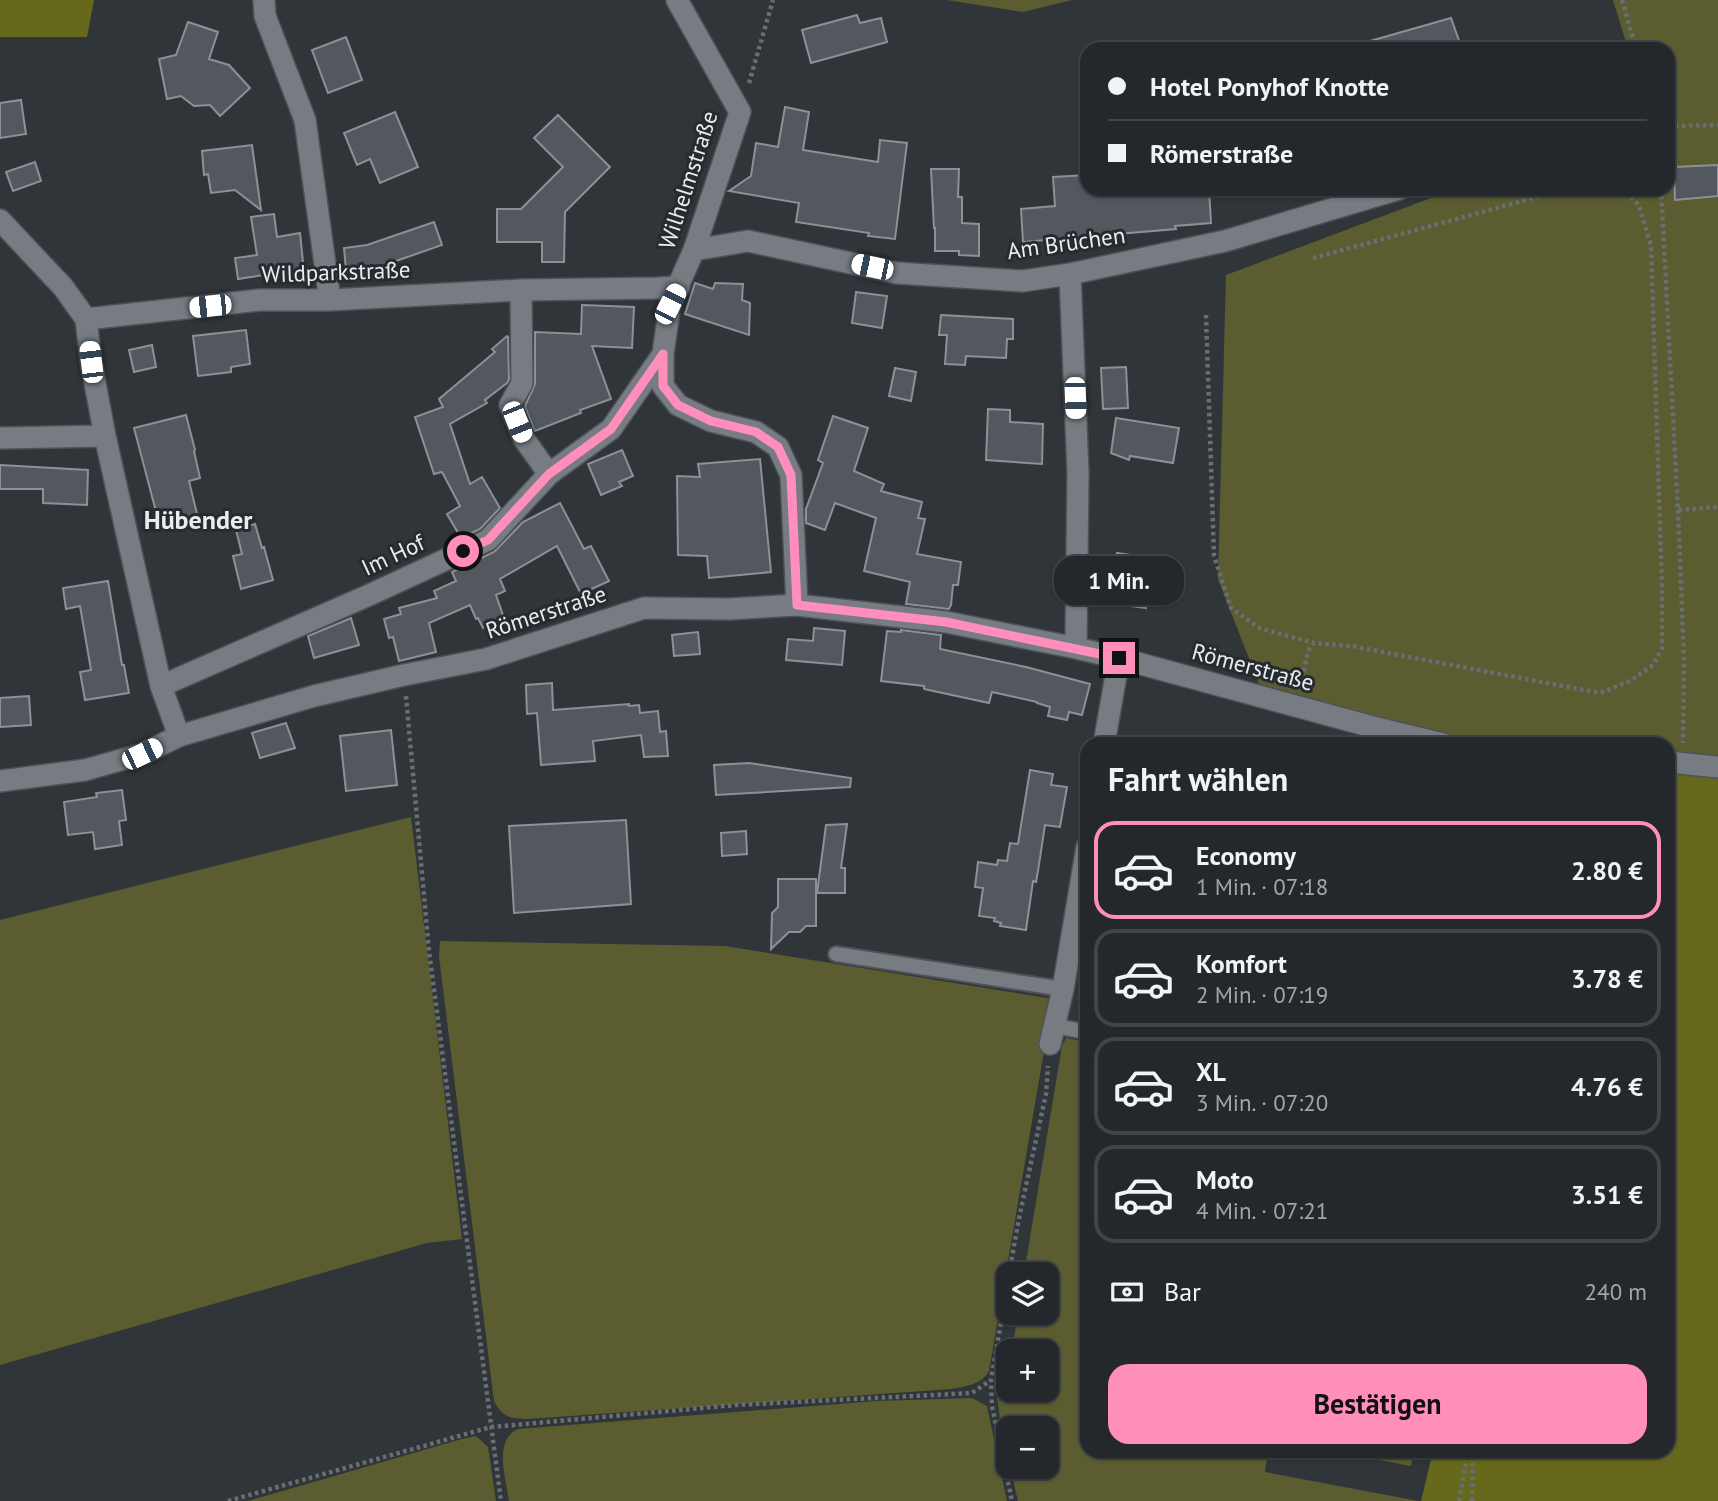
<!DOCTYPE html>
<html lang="de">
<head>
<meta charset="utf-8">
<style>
	:root { --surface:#24282c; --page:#2c3034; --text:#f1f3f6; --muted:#a3a6a9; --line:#414448; --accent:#ff8eba }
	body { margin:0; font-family:"PT Sans",sans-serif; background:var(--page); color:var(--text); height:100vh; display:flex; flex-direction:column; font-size:26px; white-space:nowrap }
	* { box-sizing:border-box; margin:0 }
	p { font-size:23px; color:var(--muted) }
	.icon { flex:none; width:38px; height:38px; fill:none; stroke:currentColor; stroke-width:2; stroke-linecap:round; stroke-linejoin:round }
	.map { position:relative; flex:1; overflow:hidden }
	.details { position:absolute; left:1080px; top:737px; width:595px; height:721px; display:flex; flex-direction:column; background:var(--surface); border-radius:21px; box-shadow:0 2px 5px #0004,0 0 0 2px var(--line) }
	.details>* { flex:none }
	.guide { position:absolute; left:1080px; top:42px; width:595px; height:154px; border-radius:21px; box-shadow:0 2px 5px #0004,0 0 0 2px var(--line); display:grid; align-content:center; height:154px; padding:0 28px; background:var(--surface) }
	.controls { position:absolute; left:996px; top:1262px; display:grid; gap:14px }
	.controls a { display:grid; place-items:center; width:63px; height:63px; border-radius:14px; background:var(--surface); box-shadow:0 2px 5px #0004,0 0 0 2px var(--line); font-size:35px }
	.end { position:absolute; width:32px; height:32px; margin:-16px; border:9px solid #ff8eba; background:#111; box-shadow:0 0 0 4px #111 }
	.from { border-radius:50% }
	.bubble { position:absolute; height:49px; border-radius:21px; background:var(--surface); box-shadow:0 2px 5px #0004,0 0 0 2px var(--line); font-size:23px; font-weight:600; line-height:49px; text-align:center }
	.car { position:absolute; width:21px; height:42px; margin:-21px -10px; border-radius:9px; box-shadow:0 0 5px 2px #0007; background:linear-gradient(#fff 24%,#345 0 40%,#fff 0 76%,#345 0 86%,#fff 0) }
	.guide b { display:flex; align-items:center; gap:24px; height:66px; font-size:26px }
	.guide b+b { border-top:2px solid var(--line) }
	.guide i { width:18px; height:18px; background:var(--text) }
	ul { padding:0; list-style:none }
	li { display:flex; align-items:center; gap:21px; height:98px; margin:0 14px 10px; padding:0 14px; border:4px solid var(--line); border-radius:21px }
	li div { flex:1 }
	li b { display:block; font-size:26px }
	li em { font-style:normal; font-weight:600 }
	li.on { border-color:var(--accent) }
	li>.icon { width:63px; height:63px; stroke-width:1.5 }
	h2 { padding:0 28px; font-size:32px; line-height:84px }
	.pay { display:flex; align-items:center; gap:18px; height:77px; padding:0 28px; font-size:26px }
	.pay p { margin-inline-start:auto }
	.action { display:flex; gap:14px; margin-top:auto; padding:14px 28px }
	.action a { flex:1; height:80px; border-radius:21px; background:var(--accent); color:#111; font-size:28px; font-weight:600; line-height:80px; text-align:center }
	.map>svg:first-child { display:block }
</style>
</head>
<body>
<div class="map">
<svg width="1718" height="1501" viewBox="0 0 1718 1501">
	<rect width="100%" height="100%" fill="#30353a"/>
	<path fill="#5b5d31" d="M947,0H1072L1023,12Z
		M1613,0H1718V768L1668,763V744H1458L1266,702L1218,579L1226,275L1455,189H1668V49H1628Z
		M411,817L462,1239L427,1243L0,1365V920Z
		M440,941L725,946L1053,999L989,1371C981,1385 966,1386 951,1389L528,1419C510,1418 503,1418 494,1401L439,956Z
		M1066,1038L1087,1042V1451H1268L1265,1472L1418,1501H1018L1010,1467L1046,1466V1428H1008V1456L1001,1426L995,1383L1005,1369L1008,1361V1390H1046V1351H1012L1018,1313L1046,1312V1274H1024L1062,1046Z
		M972,1398L987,1406L1007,1501H509C506,1479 493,1440 518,1429L877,1401Z
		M476,1436L488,1447L496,1501H248L462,1439Z
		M1331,1451H1414L1411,1466Z"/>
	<path fill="#66681c" d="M0,0H94L87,37H0Z
		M1668,763L1718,768V1501H1421L1433,1451H1668Z"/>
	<path fill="#52585e" stroke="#8b9197" stroke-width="2" d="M857,15L860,23L881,18L887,42L811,63L802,30Z
		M1451,18L1462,49H1363V43Z
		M188,22L218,32L209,59L229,65L250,88L220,116L210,105L194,106L181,96L167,99L159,59L176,55Z
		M346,37L362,80L328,93L312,50Z
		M21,100L26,134L0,138V103Z
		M785,107L809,112L803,150L878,162L880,140L907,143L895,239L868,236L869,233L796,222L799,203L729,191L751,176L756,143L778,147Z
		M395,112L418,167L380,183L370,159L357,165L344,133Z
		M558,115L610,167L565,212L564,262H542V242H497V209H521L563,167L534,138Z
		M252,145L261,210L235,190L211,193L208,174L204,175L202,151Z
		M35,162L41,181L13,191L6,172Z
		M1718,165V196L1675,200L1674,167Z
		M931,169H959L958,197H962V223L979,224V256L959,255V251H935V228H934Z
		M1087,175V189H1209L1211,223L1175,226L1176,229L1023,242L1021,209L1055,206L1053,177Z
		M274,214L277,237L300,233L304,272L276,276V273L238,279L235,258L257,255L251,217Z
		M434,222L442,245L396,261L398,277L347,281L344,248L367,245Z
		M695,283L713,289L715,283L743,284L742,300L750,303L749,335L685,314Z
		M856,292L887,296L882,328L852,323Z
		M582,305L634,307L632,348L592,346L611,399L580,410L581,413L535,431L525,406L535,384V332L581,334Z
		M941,315L1013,319V339H1007L1006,358L966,356L965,365L945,364L947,335H939Z
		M246,330L250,364L231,367V372L198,376L193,336Z
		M507,336L508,337L509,380L507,383L485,400L487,403L450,424L470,484L482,477L500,508L480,529L461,538L447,514L460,506L442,472L434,474L415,417L443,407L439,399L495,352L492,349Z
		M152,345L156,367L134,372L129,350Z
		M1126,367L1128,408L1103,409L1101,368Z
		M895,368L916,372L911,401L889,396Z
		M988,409L1010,410V422L1043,424L1042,464L986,460Z
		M186,415L195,450L194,451L200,478L189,481L197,514L159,523L134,428Z
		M833,416L868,428L854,471L884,484L881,491L922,502L918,518L925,519L917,554L961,562L958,585H953L951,605L949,609L906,604L910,582L864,571L876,518L835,503L825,530L806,523V509L823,463L818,460Z
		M1116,418L1179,428L1173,463L1130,456L1129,460L1111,453Z
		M622,450L633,476L619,482L622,486L601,495L588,464Z
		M760,459L771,572L709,578L707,556L678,555L677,476L700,477L698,464Z
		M0,465L88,470L87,505L43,503V489H0Z
		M560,503L584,549L591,546L609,581L581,594L557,546L500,579L505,591L496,595L504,618L483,628L478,618L476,619L470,605L429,623L436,652L399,661L393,637L389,638L384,619L401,614L399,608L437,598L434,591L456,581L452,572L494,552L523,522Z
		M255,524L262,548L264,547L273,580L241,589L233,556L242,554L236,530Z
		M1117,553L1159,559L1161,603L1146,604V608L1115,604Z
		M108,581L122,665H124L129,693L85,700L80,672L91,670L80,606L66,609L63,588Z
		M351,618L359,645L314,658L308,636Z
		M814,628L845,631L842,665L786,660L788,639L813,641Z
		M901,630L941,635L940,649L1026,667L1090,684L1082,715L1069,712L1067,720L1048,716L1050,707L1037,703V702L992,692L989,703L924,689V686L881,681L887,631L901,632Z
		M698,632L700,654L674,656L672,635Z
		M552,683L553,710L629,704V706L639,705L640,713L658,711L660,732L666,731L668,756L644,757L641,735L593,741L595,761L541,765L537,713L527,714L526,685Z
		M29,696L31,725L0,727V698Z
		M286,723L295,748L260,758L252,733Z
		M391,730L397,785L346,791L340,736Z
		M749,763L851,778L850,787L716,795L714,765Z
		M1030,770L1053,774L1051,785L1067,787L1060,827L1045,825L1038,871L1036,882L1033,881L1026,930L1000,926L1001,923L994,921L995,918L979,916L983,888L975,887L978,862L997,865L998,860L1007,861L1010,843L1018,844Z
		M122,790L126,820L119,821L122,845L95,849L93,832L68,835L64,802L97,797L96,793Z
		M626,820L631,904L514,913L509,826Z
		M847,824L841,868H845V893H817L826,825Z
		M746,831L747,854L722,856L721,833Z
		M778,879H816V926H806L800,932H789L771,949L772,913L778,907Z"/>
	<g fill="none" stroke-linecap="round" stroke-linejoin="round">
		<g stroke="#4e5257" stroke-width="18">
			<path id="lane" d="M836,954L1063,989
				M1055,1026L1087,1032"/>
		</g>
		<g stroke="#4e5257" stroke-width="24">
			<path id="street" d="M264,0L265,16L305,120L330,300
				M677,0L740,112L694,250L670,304L663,354V386L678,405L711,421L756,432L778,447L791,475L797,605
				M0,220L63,287L86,319L260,300H330L521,290L658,288L679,287
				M694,250L748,241L897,273L1023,281L1070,274L1225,241L1399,189
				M1070,274L1078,473L1076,648
				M521,290L522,383L510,405L524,439L549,474
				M86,319L91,362L105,436
				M0,438L105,436L161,686L179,736
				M161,686L367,596L488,540L549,474L611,429L663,354
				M1104,744L1119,658
				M1668,762L1718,767
				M0,781L85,770L142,754L179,736L314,696L404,675L486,659L644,608L729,609L797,605L946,622L1076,648L1119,658L1373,727L1443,744
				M1050,1044L1063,989L1087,847"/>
		</g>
		<path stroke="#696e72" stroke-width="4.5" stroke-dasharray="3.5 3.5" stroke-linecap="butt" d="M1622,0L1636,49
			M749,83L773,0
			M1668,126L1718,125
			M1661,189L1678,510L1718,507
			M1313,258L1567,189
			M1206,315L1214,556L1231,608L1259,628L1314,643
			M1678,510L1684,660L1683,743
			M1301,685L1308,651L1314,643L1351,646L1600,693L1630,681L1653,665L1662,648V589L1651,246L1639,205L1623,189
			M406,696L429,951L501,1501
			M1009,1274L1019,1218L1046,1094L1048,1066
			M1008,1282L991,1380L992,1406L1012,1501
			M228,1501L491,1427L736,1405L972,1393L991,1380
			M1459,1501L1468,1451
			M1472,1501L1473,1451"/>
		<use href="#lane" stroke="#767c82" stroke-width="14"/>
		<use href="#street" stroke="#767c82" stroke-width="21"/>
	</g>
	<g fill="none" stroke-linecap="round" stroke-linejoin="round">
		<path stroke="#ff8eba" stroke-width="9" d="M463,551L488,540L549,474L611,429L663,354V386L678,405L711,421L756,432L778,447L791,475L797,605L946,622L1119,658"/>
	</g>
	<g text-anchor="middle" stroke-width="6" stroke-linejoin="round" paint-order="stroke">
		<g font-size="23" fill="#e9edf0" stroke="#262b30">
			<text transform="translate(688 180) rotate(-72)" y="8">Wilhelmstraße</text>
			<text transform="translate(1066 243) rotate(-8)" y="8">Am Brüchen</text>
			<text transform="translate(336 272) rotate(-2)" y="8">Wildparkstraße</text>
			<text transform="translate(393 555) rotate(-25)" y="8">Im Hof</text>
			<text transform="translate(546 612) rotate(-18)" y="8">Römerstraße</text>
			<text transform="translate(1253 667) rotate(15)" y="8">Römerstraße</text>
		</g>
		<g font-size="26" font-weight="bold" fill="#e9edf0" stroke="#262b30">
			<text x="198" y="529">Hübender</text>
		</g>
	</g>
</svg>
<div class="controls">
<a><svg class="icon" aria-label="layers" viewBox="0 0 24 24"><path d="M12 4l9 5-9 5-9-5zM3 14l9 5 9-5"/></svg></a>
<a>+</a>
<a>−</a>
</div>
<i class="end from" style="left:463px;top:551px"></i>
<i class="end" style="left:1119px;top:658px"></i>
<div class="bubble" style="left:1054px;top:556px;width:130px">1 Min.</div>
<i class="car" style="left:872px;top:267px;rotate:282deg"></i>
<i class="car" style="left:670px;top:304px;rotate:27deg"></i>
<i class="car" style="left:210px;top:306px;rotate:264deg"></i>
<i class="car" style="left:91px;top:362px;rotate:353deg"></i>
<i class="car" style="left:1075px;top:398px;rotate:178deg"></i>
<i class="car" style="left:517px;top:422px;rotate:158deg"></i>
<i class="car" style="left:142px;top:754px;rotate:64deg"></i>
<div class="guide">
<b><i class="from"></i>Hotel Ponyhof Knotte</b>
<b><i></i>Römerstraße</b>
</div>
<section class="details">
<h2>Fahrt wählen</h2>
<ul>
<li class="on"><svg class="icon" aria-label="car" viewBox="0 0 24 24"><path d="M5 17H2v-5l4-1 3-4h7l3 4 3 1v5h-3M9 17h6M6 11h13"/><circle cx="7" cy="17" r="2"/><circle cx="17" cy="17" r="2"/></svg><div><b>Economy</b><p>1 Min. · 07:18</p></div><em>2.80 €</em></li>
<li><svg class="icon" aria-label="car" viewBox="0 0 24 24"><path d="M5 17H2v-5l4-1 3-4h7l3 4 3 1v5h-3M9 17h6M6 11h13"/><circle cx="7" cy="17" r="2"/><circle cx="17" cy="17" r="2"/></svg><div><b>Komfort</b><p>2 Min. · 07:19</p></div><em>3.78 €</em></li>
<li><svg class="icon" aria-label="car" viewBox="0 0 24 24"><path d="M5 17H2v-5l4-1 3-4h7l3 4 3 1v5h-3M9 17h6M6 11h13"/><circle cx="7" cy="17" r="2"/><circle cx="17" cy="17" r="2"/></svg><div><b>XL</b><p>3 Min. · 07:20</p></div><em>4.76 €</em></li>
<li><svg class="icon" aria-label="car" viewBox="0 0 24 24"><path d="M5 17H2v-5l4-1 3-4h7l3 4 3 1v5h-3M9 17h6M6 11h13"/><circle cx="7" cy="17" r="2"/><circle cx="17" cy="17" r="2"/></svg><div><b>Moto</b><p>4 Min. · 07:21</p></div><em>3.51 €</em></li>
</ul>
<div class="pay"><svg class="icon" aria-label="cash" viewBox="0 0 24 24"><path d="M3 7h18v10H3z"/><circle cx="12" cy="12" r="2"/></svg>Bar<p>240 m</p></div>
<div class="action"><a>Bestätigen</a></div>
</section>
</div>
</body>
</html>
